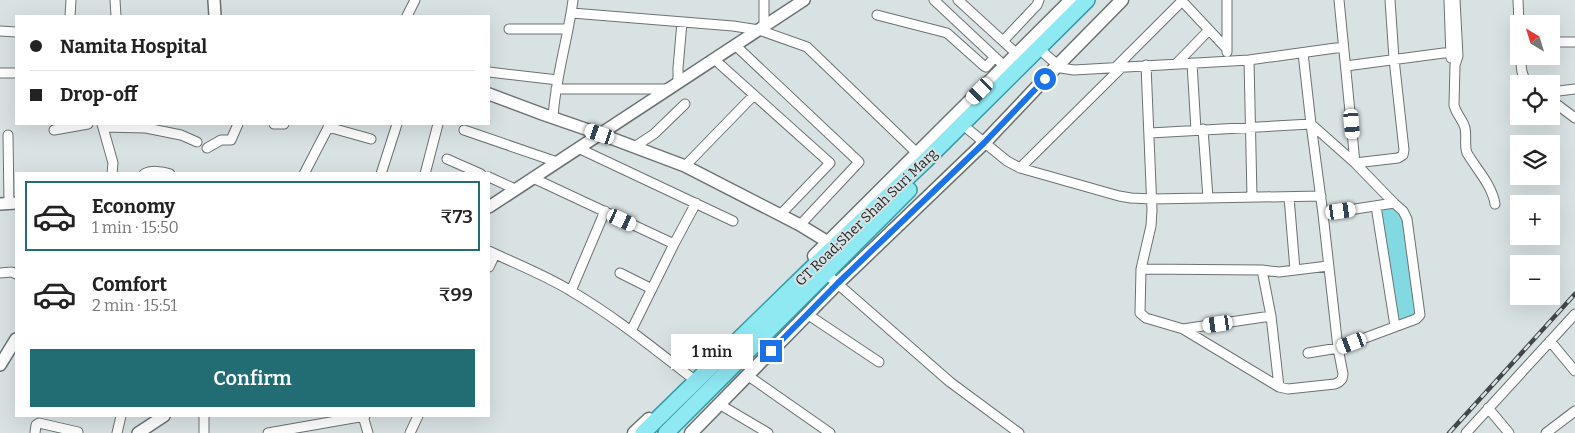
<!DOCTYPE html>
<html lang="en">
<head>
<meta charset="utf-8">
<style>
	:root { --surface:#fff; --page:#f2f2f2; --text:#222; --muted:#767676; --line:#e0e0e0; --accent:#226c74 }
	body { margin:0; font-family:Bitter,serif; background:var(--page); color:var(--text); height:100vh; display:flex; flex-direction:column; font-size:19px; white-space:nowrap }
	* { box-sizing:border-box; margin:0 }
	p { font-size:16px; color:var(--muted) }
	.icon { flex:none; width:28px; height:28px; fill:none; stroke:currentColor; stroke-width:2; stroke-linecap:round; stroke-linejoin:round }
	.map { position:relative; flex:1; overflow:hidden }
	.sheet { position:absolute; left:15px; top:172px; width:475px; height:245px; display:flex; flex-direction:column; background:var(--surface); border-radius:0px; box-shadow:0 5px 20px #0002 }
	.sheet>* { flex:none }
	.guide { position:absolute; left:15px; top:15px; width:475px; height:110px; border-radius:0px; box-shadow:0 5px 20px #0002; display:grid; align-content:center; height:110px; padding:0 15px; background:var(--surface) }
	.needle { width:32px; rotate:322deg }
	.controls { position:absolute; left:1510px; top:15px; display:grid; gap:10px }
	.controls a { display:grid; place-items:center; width:50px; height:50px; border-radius:0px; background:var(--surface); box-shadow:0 5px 20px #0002; font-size:25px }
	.end { position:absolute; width:22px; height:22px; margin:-11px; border:6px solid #1a73e8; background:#fff; box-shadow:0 0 0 2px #fff }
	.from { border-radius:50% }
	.bubble { position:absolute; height:35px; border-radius:0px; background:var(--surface); box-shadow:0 5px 20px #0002; font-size:16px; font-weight:600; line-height:35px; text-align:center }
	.car { position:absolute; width:15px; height:30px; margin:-15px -8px; border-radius:6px; box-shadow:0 0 4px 1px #0007; background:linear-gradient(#fff 24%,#345 0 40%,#fff 0 76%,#345 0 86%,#fff 0) }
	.guide b { display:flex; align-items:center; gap:18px; height:48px; font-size:19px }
	.guide b+b { border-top:1px solid var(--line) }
	.guide i { width:12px; height:12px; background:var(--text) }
	ul { padding:9px 0 0; list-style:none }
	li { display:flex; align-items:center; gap:15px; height:70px; margin:0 10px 8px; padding:0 5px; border:2px solid transparent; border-radius:0px }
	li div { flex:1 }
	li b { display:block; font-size:19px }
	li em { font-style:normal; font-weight:600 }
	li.on { border-color:var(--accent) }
	li>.icon { width:45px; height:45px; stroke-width:1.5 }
	.button { display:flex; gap:10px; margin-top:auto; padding:10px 15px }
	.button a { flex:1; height:58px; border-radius:0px; background:var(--accent); color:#fff; font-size:20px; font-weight:600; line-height:58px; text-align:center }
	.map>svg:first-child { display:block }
</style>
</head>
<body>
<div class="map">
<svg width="1575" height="433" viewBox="0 0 1575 433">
	<rect width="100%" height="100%" fill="#d9e2e3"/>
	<path fill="#83d9e2" d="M1391,207L1402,212L1418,316L1396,321L1380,211Z"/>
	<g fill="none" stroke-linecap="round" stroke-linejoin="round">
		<g stroke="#6b7273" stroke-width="11">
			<path id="minor" d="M115,0L116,16
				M764,0V27
				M934,0L999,61
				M958,0L1017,54
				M1181,0L1227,49
				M1227,0V52
				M1339,0L1355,163L1398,158L1403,155L1404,150L1394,59L1390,0
				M1449,0L1451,58
				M1455,0L1458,56L1455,65L1454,105C1456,114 1463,120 1465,128C1467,137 1464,145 1467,153C1477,170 1492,185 1495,204
				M1518,0L1519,24
				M572,13L733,26L759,30L807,47L920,156
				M877,15L947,33L984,66L986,67L995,57
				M70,16L71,0
				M407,16L415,0
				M509,29H568
				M0,31L16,32
				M1003,41L1037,5L1039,0
				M1551,42H1575
				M735,45L859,162L800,225
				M1045,54L1061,68L1074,70L1249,60L1343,47
				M1521,56C1521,67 1521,76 1528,84
				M714,59L830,163L780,215
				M1249,60L1252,197
				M1192,63L1196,130
				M1176,64L1209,30
				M1146,65L1152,210L1151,226L1141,269L1140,313L1146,318L1183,329L1279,387L1288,389L1335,384L1339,382L1342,379L1343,374L1338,348L1323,214L1311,124L1303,53
				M1346,66L1451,52
				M1116,67L1183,0
				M489,72L558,80
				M0,73H16
				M678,83V68L682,22
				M556,89H669
				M1551,92L1575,89
				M1551,100L1575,118
				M553,118C555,79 568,39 573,0
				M102,124L113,163L112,174
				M274,124H284
				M103,127L146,128L181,135L197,142
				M328,127L371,139
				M1203,129L1208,198
				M54,130L88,124
				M464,130L557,162
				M969,130L1007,161L1020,168L1119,196L1131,198L1152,199L1321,196
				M1150,133L1311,124L1355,163L1394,203L1323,214
				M8,135L9,204
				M634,147L654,134L685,104
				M207,148L221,140H231L238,124
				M578,148L733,221
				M447,159L481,174
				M685,166L754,95
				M1020,168L1123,66
				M144,174C151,170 162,171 170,174
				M304,174L330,124
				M381,174L397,124
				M425,174L438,124
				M489,177L515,189
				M533,178L674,244L631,331
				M1289,197L1295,270
				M1376,206L1395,326
				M674,244L696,203
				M489,251C516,264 545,275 571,291C614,316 653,348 692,378L698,381
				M489,267L495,254
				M1141,269L1262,270L1279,272L1328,266
				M823,271L950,382L1019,433
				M0,273L12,272L16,274
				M620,273L652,289
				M571,291L605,211
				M807,314L879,362
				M1271,316L1279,387
				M1183,329L1271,316L1262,270
				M1550,341L1575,371
				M1308,353L1338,348L1416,319L1420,315L1407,219L1403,211L1394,203
				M747,375L830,433
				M719,404L768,433
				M1488,408L1509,433
				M363,416L368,433
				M35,433L36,425L39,423L78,432
				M117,433L121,416
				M204,433V416
				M268,433L365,416
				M410,433L418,416
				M1466,433L1575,314
				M1546,433L1575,411"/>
		</g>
		<g stroke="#6b7273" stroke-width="14">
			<path id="tertiary" d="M214,0L215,16
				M489,94L545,115L600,134L685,166L800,225L836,247
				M0,204L16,203
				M489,207L804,0
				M0,365L16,339
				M138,433L164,416"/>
		</g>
		<g stroke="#6b7273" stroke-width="15">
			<path id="secondary" d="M814,256L1071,0
				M634,433L649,419
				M691,433L838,283L984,143L1057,66L1122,0"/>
		</g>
		<g stroke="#379ba6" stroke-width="18">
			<path id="primary" d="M643,433L815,265L925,161L1087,0
				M666,433L909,190"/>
		</g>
		<use href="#minor" stroke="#fff" stroke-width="9"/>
		<use href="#tertiary" stroke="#fff" stroke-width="11"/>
		<use href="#secondary" stroke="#fff" stroke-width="12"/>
		<use href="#primary" stroke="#8ee9f3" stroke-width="15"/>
		<g stroke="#424747" stroke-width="4.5">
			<path id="rail" d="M1449,433L1575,294"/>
		</g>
		<use href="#rail" stroke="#d9e2e3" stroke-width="2.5" stroke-dasharray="8" stroke-linecap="butt"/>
	</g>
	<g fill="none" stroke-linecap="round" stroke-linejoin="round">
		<path stroke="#1a73e8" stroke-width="6" d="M771,351L838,283L984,143L1045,79"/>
	</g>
	<g text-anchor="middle" stroke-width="4" stroke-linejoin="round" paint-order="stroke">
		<g font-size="14" fill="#212525" stroke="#d9e2e3">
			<text transform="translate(866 217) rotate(-44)" y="5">GT Road;Sher Shah Suri Marg</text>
		</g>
	</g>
</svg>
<div class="controls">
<a><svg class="needle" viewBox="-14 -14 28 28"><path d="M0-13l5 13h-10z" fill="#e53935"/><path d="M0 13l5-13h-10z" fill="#767676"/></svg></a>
<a><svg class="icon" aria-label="locate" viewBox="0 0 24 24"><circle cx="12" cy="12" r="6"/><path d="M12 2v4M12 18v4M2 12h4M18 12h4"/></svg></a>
<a><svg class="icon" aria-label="layers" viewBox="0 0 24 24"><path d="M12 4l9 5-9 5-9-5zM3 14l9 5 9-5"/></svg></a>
<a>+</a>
<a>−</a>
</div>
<i class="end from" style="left:1045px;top:79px"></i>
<i class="end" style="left:771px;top:351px"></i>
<div class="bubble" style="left:671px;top:334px;width:82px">1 min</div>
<i class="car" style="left:980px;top:91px;rotate:225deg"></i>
<i class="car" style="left:1352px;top:124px;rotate:175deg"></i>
<i class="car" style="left:600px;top:134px;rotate:289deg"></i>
<i class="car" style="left:1341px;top:211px;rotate:82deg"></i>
<i class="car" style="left:622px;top:220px;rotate:115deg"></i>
<i class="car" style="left:1218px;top:324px;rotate:262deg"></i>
<i class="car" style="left:1352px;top:343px;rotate:249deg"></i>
<div class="guide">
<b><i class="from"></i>Namita Hospital</b>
<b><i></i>Drop-off</b>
</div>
<section class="sheet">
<ul>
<li class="on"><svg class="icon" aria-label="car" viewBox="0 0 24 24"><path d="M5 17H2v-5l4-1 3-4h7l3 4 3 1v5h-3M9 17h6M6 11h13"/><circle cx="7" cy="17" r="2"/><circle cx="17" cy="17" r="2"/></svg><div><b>Economy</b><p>1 min · 15:50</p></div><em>₹73</em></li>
<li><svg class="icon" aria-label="car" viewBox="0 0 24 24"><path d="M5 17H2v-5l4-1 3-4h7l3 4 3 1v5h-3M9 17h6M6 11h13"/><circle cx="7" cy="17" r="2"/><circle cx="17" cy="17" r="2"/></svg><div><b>Comfort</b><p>2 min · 15:51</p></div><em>₹99</em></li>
</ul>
<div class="button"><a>Confirm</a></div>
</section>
</div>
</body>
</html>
